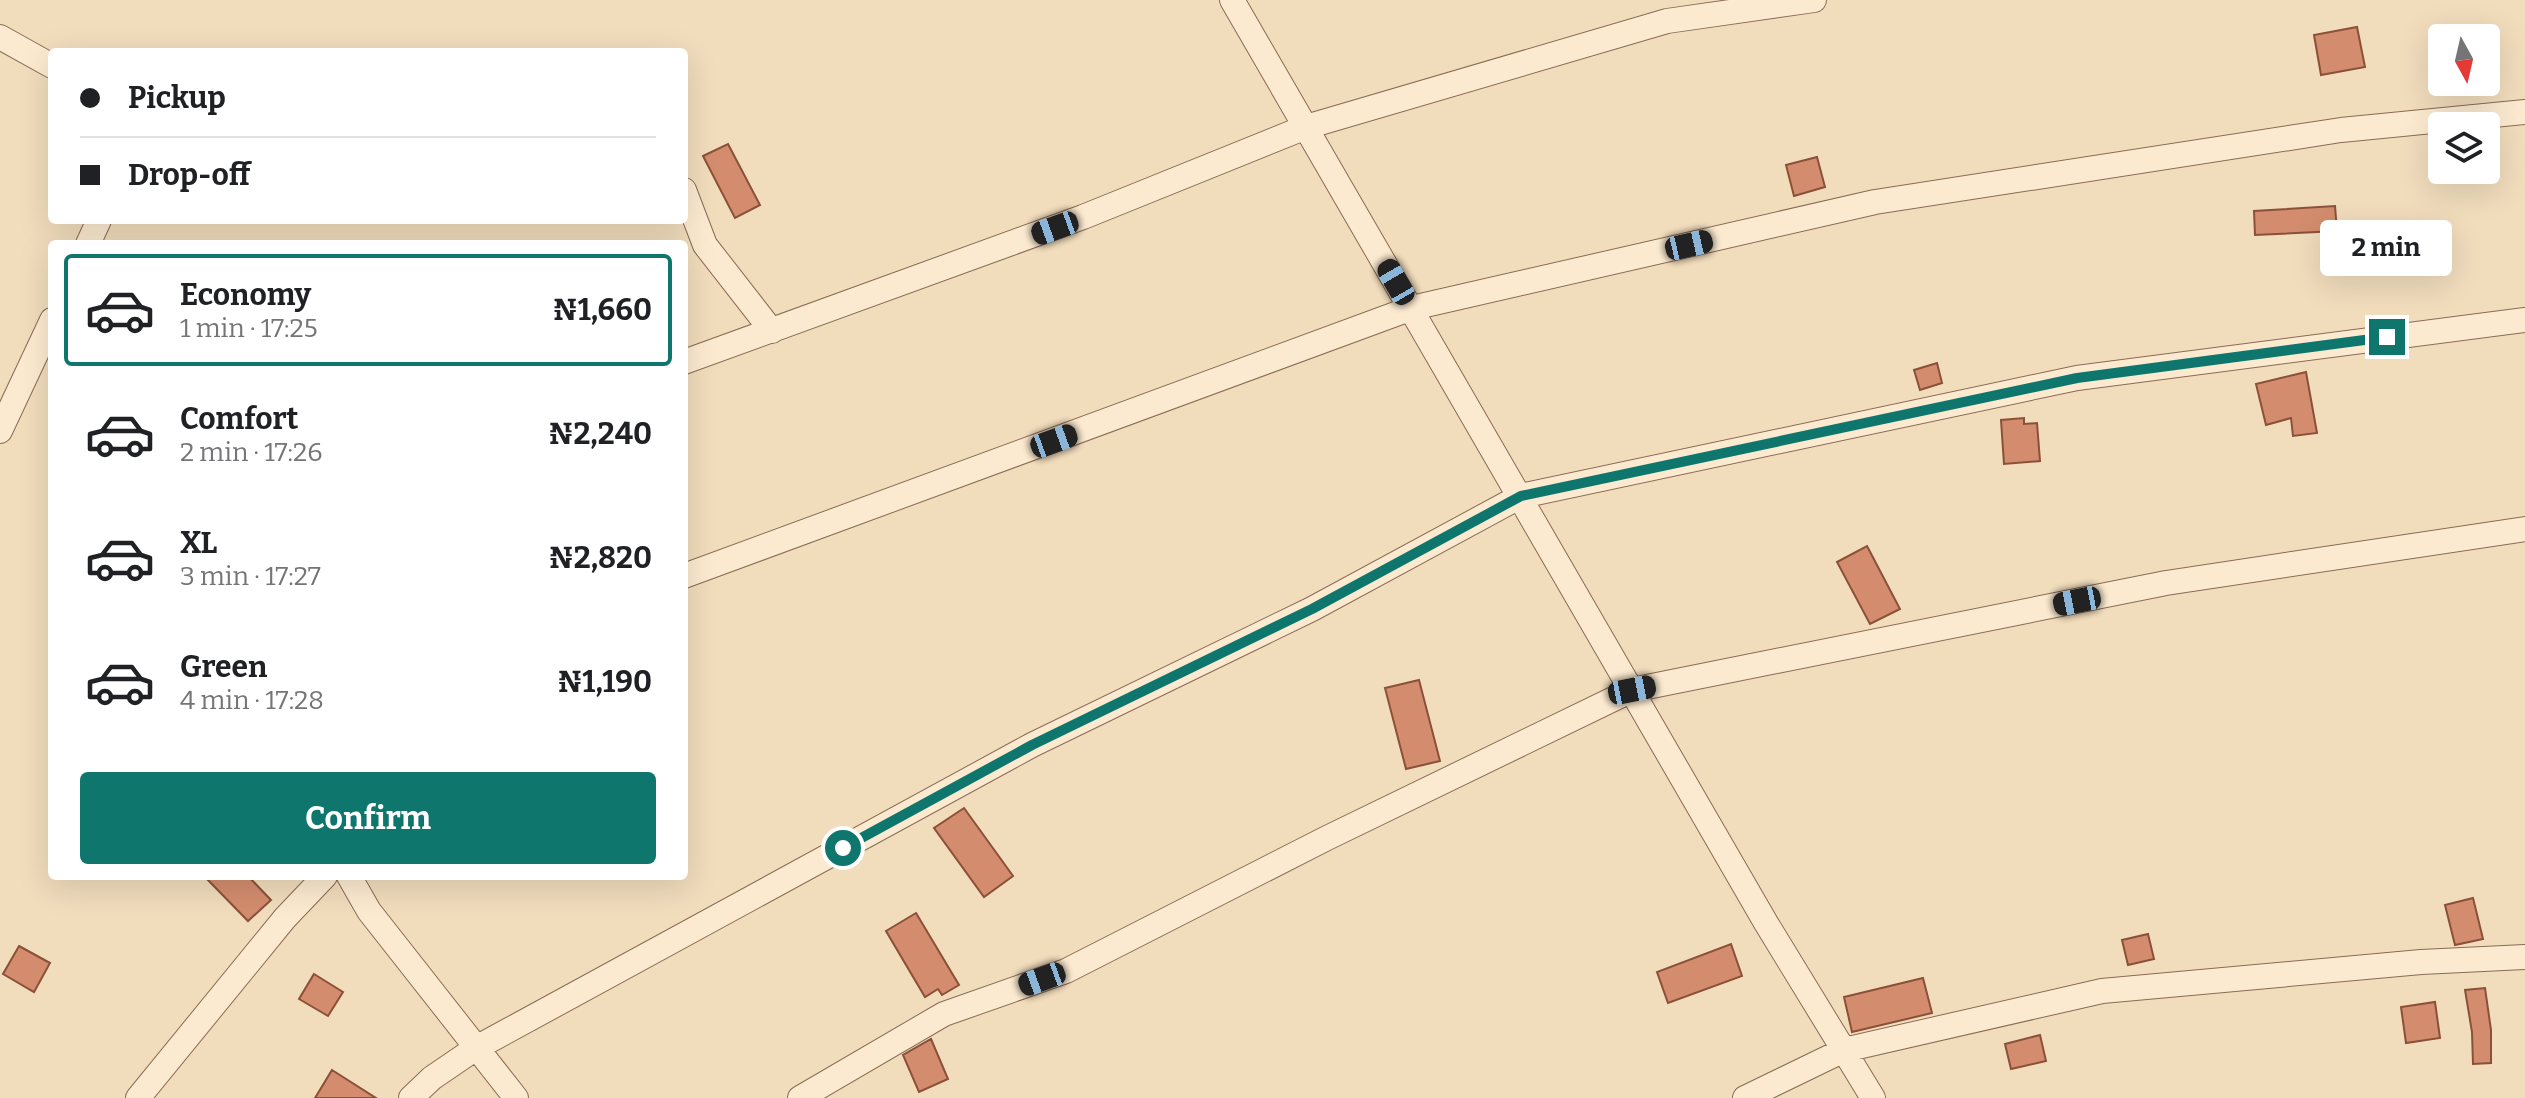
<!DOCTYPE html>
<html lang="en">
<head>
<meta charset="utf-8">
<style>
	:root { --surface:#fff; --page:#f2f2f2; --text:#202124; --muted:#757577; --line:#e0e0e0; --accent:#0f766e }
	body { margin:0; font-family:Bitter,serif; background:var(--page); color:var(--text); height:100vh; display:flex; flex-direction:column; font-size:30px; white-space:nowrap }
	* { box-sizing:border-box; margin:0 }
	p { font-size:26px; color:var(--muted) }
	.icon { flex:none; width:44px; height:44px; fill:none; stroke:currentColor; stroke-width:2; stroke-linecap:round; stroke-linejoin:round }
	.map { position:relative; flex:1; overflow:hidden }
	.panel { position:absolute; left:48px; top:240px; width:640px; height:640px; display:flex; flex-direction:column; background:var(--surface); border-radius:8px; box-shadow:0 8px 32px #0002 }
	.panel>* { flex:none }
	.top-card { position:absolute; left:48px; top:48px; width:640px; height:176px; border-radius:8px; box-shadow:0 8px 32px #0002; display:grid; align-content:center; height:176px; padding:0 32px; background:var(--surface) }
	.needle { width:52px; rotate:172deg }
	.tools { position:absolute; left:2428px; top:24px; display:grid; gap:16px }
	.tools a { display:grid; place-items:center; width:72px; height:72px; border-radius:8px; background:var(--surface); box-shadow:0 8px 32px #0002; font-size:40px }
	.end { position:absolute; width:36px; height:36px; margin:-18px; border:10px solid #0f766e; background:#fff; box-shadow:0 0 0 4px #fff }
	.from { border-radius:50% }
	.bubble { position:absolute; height:56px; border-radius:8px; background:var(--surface); box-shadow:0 8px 32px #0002; font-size:26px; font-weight:700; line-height:56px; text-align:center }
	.car { position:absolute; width:24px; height:48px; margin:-24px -12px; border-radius:10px; box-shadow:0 0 6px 2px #0007; background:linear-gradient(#222 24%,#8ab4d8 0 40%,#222 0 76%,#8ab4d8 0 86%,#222 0) }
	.top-card b { display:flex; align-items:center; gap:28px; height:76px; font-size:30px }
	.top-card b+b { border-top:2px solid var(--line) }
	.top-card i { width:20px; height:20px; background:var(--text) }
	ul { padding:14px 0 0; list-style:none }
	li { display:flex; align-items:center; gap:24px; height:112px; margin:0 16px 12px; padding:0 16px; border:4px solid transparent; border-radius:8px }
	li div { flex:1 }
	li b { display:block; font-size:30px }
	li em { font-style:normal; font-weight:700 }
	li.current { border-color:var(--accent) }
	li>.icon { width:72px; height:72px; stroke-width:1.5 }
	.action { display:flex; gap:16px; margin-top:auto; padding:16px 32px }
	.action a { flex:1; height:92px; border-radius:8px; background:var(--accent); color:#fff; font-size:32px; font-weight:700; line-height:92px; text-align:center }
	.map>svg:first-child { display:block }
</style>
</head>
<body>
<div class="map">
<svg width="2525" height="1098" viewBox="0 0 2525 1098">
	<rect width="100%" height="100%" fill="#f1dcbc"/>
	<path fill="#d38d6e" stroke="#8b5038" stroke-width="2" d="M2357,27L2365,67L2321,75L2314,35Z
		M728,144L760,205L735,218L703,156Z
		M1817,157L1825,187L1794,196L1786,165Z
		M2335,206L2337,231L2255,235L2254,211Z
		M2368,241L2371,272L2348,275L2344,243Z
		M1937,363L1942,383L1920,390L1914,370Z
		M2306,372L2317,433L2293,436L2291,418L2266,425L2256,384Z
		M2024,418V424L2037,423L2040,461L2004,464L2001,420Z
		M1867,546L1900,609L1870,624L1837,562Z
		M1419,680L1440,761L1406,769L1385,688Z
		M964,808L1013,876L984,897L934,828Z
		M204,876H248L271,900L248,921Z
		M2473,898L2483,939L2455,945L2445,905Z
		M916,913L959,985L942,995L938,989L925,997L886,931Z
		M2148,934L2154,959L2128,965L2122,940Z
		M1731,944L1742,976L1668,1003L1657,972Z
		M19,946L50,963L34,992L3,974Z
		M314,974L343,992L328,1016L299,999Z
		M1923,978L1932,1013L1852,1032L1844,997Z
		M2485,988L2491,1030V1063L2473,1064L2472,1032L2465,990Z
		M2435,1002L2440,1038L2406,1043L2401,1007Z
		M2040,1035L2046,1061L2011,1069L2005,1044Z
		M931,1039L948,1079L919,1092L903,1055Z
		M332,1070L376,1098H315Z"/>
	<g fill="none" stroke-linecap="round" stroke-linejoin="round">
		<g stroke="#8a6b54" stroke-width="26">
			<path id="minor" d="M1232,0L1766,923L1873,1098
				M0,37L52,66
				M684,190L705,245L772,331
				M88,244L99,220
				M684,362L1083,217L1306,127L1667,21L1814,0
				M0,431L52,320
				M684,576L1412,308L1875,202L2341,130L2525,112
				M349,876L369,911L516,1098
				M138,1098L285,918L325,876
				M411,1098L432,1078L476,1048L1032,745L1312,609L1521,496L2077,378L2525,320
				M800,1098L944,1014L1066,971L1327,838L1632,690L2166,583L2525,529
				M1745,1098L1844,1050L2102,991L2421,962L2525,957"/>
		</g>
		<use href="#minor" stroke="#fcead0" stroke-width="24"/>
	</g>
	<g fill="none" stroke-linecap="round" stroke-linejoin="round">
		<path stroke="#0f766e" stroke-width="10" d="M843,848L1032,745L1312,609L1521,496L2077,378L2387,337"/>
	</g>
</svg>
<div class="tools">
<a><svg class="needle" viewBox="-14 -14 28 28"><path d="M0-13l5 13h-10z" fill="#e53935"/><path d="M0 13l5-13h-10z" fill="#757577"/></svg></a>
<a><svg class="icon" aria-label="layers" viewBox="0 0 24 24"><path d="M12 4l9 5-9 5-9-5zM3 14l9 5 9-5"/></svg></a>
</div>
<i class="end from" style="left:843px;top:848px"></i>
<i class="end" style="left:2387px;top:337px"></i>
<div class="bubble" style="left:2320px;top:220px;width:132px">2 min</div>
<i class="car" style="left:1055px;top:228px;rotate:250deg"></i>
<i class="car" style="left:1689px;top:245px;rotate:77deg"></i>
<i class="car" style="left:1396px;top:282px;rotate:330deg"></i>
<i class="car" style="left:1054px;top:441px;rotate:70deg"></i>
<i class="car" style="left:2077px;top:601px;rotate:259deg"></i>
<i class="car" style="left:1632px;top:690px;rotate:79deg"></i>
<i class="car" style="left:1042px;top:979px;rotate:250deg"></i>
<div class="top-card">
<b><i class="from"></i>Pickup</b>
<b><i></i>Drop-off</b>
</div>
<section class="panel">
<ul>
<li class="current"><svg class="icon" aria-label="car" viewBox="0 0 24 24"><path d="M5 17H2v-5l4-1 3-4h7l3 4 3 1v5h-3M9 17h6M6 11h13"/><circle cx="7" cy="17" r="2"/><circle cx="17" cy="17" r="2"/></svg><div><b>Economy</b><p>1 min · 17:25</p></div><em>₦1,660</em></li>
<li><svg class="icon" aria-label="car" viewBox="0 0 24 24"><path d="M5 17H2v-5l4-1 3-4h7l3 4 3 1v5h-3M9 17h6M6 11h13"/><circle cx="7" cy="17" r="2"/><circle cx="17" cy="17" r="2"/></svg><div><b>Comfort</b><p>2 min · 17:26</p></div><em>₦2,240</em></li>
<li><svg class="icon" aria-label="car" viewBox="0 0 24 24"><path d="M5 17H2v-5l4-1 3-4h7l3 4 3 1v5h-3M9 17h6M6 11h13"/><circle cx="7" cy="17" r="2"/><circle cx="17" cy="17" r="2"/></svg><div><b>XL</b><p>3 min · 17:27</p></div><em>₦2,820</em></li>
<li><svg class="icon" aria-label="car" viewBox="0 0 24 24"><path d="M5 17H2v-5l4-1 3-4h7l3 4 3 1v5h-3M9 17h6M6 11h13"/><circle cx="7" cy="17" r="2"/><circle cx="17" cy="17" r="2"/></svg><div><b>Green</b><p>4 min · 17:28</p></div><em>₦1,190</em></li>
</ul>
<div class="action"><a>Confirm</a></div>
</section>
</div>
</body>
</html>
